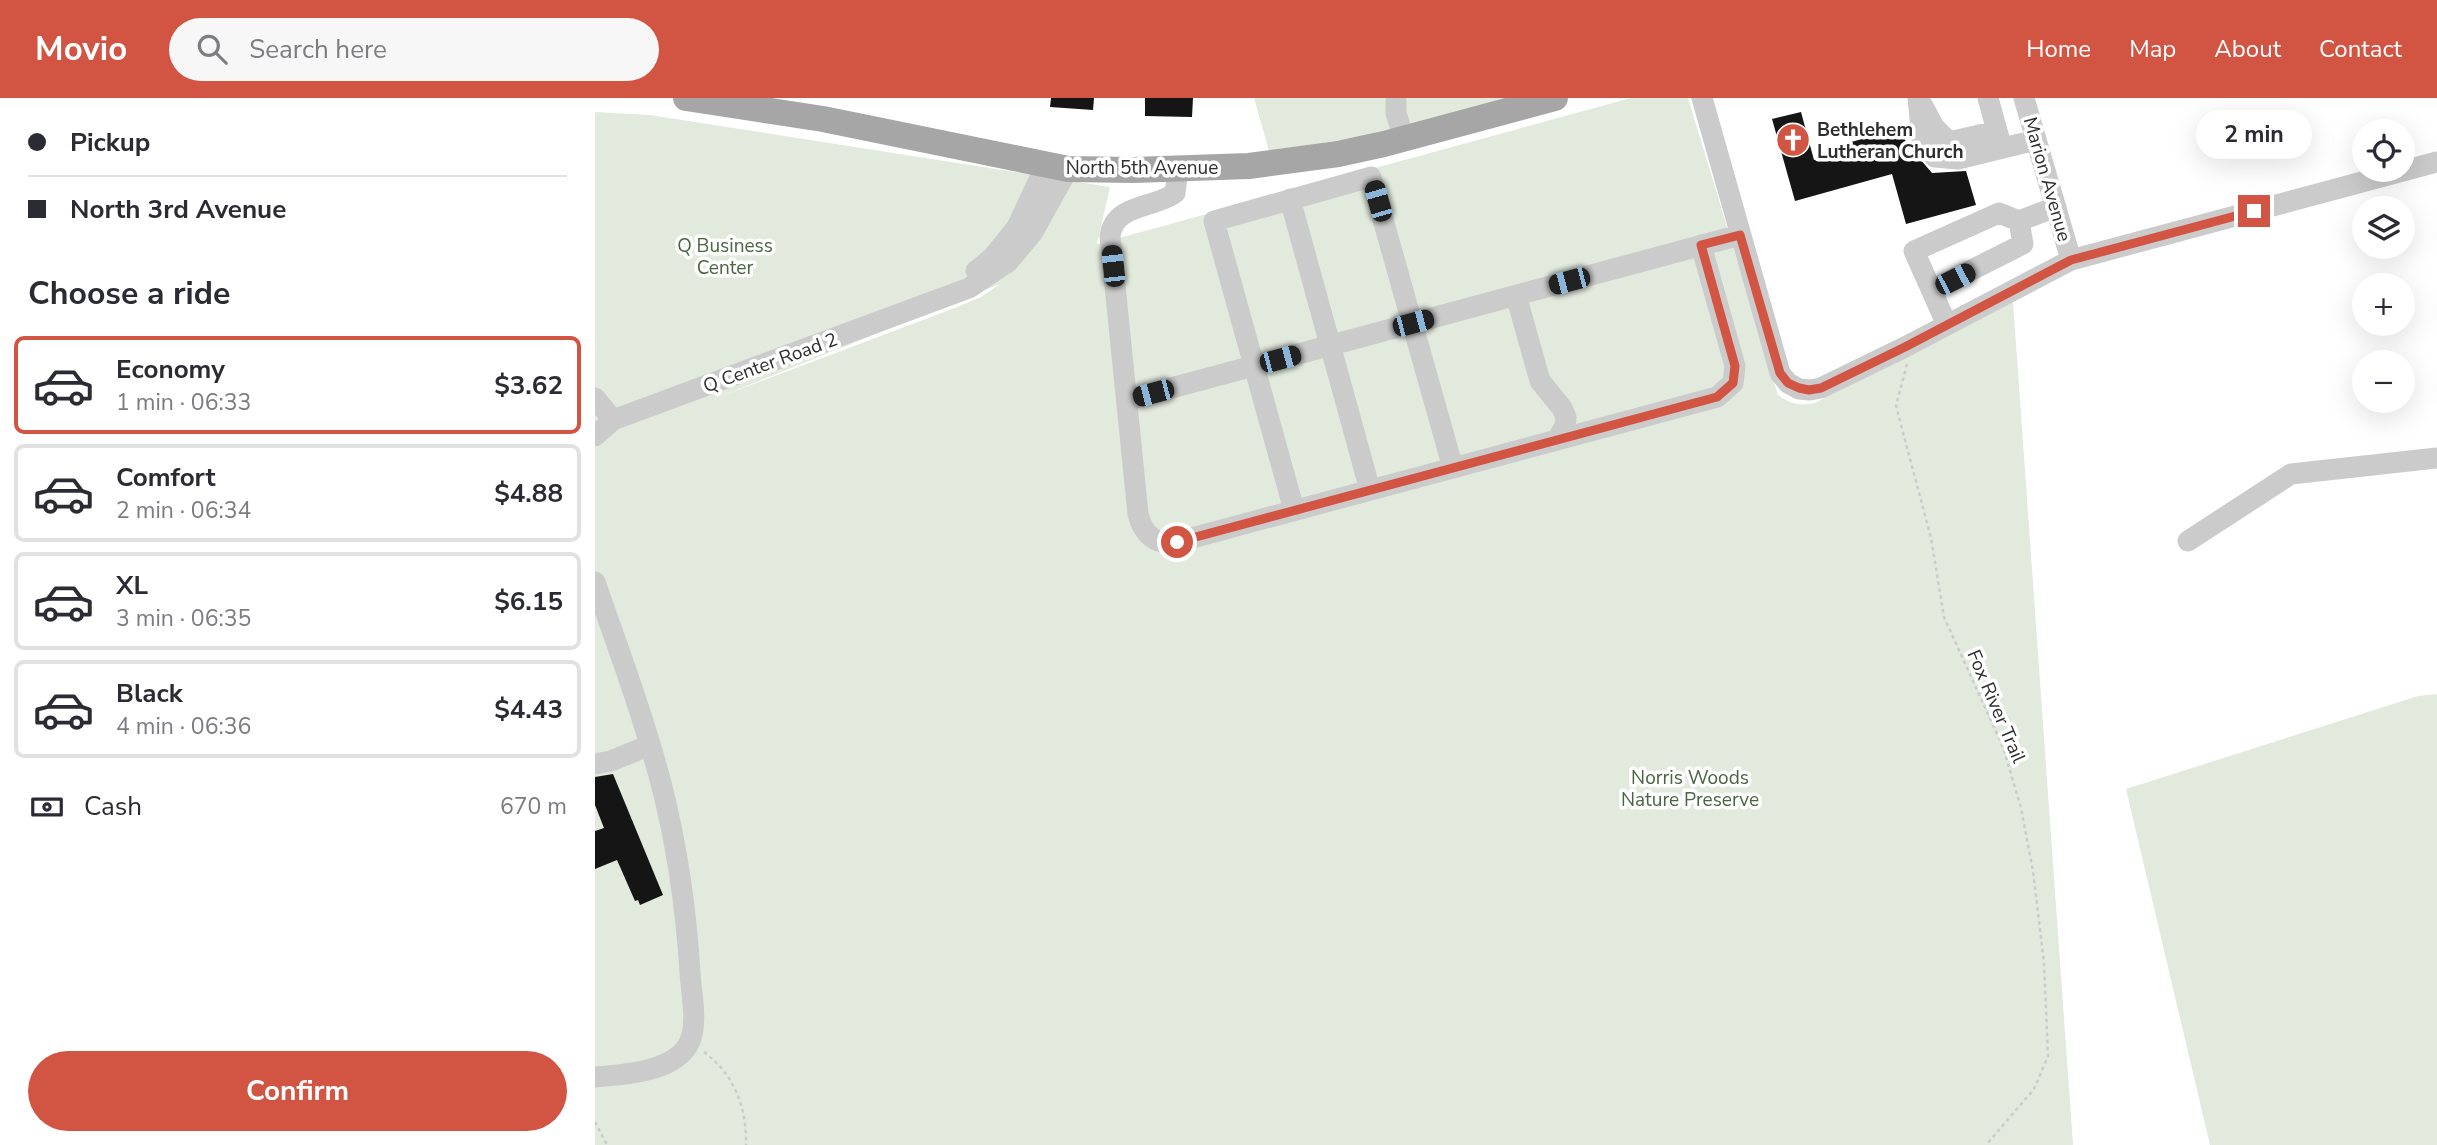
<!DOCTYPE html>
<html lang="en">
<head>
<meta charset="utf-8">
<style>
	:root { --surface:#fff; --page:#f7f7f7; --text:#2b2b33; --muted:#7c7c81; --line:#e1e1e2; --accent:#d25443 }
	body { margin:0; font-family:"Nunito Sans",sans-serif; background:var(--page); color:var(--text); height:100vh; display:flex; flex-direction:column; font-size:26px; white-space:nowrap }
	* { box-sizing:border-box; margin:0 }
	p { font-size:23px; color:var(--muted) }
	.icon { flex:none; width:38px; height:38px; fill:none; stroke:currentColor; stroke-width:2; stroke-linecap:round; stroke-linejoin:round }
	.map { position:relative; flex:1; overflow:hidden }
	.drawer { display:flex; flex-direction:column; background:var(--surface); width:595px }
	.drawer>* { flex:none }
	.guide { display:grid; align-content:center; height:154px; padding:0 28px; background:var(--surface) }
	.fabs { position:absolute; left:1757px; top:21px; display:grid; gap:14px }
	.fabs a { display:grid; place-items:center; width:63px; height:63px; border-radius:50%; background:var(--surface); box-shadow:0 7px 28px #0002; font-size:35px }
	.end { position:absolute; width:32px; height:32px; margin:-16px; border:9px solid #d25443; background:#fff; box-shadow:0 0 0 4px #fff }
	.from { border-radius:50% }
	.bubble { position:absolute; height:49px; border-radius:24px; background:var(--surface); box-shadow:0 7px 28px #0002; font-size:23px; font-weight:700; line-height:49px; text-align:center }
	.car { position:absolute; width:21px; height:42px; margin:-21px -10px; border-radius:9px; box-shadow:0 0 5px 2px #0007; background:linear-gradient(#222 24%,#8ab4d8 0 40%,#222 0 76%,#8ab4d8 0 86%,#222 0) }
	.guide b { display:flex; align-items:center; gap:24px; height:66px; font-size:26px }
	.guide b+b { border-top:2px solid var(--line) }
	.guide i { width:18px; height:18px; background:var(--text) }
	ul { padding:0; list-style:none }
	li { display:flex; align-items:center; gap:21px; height:98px; margin:0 14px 10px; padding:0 14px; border:4px solid var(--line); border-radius:10px }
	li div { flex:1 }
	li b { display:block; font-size:26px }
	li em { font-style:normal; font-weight:700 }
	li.on { border-color:var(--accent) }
	li>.icon { width:63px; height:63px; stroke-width:1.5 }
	h2 { padding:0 28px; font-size:32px; line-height:84px }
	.pay { display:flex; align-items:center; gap:18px; height:77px; padding:0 28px; font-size:26px }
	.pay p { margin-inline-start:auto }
	.primary-button { display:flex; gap:14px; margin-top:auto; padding:14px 28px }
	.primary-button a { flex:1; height:80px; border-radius:42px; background:var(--accent); color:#fff; font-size:28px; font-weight:700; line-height:80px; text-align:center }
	header { display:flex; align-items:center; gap:42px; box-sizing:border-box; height:98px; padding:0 35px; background:var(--accent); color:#fff }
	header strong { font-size:33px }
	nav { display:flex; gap:38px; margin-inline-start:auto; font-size:24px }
	.search { width:490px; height:63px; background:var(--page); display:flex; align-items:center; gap:18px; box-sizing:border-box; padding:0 24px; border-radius:38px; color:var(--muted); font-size:26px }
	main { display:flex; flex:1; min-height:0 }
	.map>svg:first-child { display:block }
</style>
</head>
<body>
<header>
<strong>Movio</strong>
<div class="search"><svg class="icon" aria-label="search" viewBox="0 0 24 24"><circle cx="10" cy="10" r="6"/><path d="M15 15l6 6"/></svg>Search here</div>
<nav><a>Home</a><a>Map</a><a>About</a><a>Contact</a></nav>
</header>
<main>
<section class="drawer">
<div class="guide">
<b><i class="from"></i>Pickup</b>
<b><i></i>North 3rd Avenue</b>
</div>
<h2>Choose a ride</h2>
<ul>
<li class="on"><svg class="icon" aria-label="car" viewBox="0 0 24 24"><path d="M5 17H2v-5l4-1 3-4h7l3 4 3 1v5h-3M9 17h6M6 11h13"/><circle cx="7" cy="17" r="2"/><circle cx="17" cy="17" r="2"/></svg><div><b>Economy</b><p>1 min · 06:33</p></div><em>$3.62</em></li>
<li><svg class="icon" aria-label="car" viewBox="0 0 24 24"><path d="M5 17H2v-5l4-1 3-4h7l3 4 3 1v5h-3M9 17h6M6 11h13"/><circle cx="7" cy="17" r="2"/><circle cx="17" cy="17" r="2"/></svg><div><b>Comfort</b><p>2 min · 06:34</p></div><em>$4.88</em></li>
<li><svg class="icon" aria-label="car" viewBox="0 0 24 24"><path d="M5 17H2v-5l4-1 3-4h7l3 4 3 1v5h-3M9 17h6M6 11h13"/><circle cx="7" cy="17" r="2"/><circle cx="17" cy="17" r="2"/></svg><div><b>XL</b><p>3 min · 06:35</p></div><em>$6.15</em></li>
<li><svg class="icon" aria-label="car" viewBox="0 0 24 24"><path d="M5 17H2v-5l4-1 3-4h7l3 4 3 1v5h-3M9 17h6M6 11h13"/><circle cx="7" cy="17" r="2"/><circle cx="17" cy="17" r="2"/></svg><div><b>Black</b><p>4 min · 06:36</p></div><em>$4.43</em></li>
</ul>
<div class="pay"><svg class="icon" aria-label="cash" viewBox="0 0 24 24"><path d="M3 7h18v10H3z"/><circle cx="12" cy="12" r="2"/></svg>Cash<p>670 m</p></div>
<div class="primary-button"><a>Confirm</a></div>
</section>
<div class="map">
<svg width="1842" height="1047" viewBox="0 0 1842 1047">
	<rect width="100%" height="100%" fill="#fff"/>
	<path fill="#e1eadd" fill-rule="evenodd" d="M659,0H918L759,40L674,53Z
		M1036,0H1093L1183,297C1195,306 1205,308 1220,305L1418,204L1478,1047H0V14L55,17L515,89L502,146ZM405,186L386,199L357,211L119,301Z
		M1842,596V1047H1615L1531,691L1823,598Z"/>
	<path fill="#151515" d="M456,0H499L498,12L455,9Z
		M550,0H598L597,19L550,18Z
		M1206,14L1219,62L1240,56L1238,49L1307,30L1316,63L1325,61L1337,75L1371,73L1381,107L1311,126L1297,76L1200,103L1177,21Z
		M18,676L68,797L45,807L43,802L40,803L22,762L0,771V733L9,730L0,707V679Z"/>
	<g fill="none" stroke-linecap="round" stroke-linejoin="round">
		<path stroke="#cbcbcb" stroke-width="2.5" stroke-dasharray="3.5 3.5" stroke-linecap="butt" d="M1312,266L1301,308L1336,440L1349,519L1408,649L1426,710L1438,773L1449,865L1453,958L1439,991L1391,1047
			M109,954C139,976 152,1010 151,1047
			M0,1024L12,1047"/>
		<path stroke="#cbcbcb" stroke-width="21" d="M801,0V15L809,41
			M1107,0L1185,275L1193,285L1204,291L1215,292L1226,290L1310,249L1476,162L1842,64
			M1323,0L1327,42L1340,59L1363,61L1441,42
			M1393,0L1402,33
			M1429,0L1476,162
			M1328,8L1339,29L1354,44L1402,33L1407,50
			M583,71L580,95C559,111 520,105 515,138L543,416C548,436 560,448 582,444L1122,299L1138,285L1140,268L1106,147
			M695,101L775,392
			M381,173L397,160L422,129L451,67
			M1337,192L1428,146L1424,123
			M921,197L945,283L967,310L971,319L970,328L962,342
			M1352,227L1319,153L1404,115L1424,123L1461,109
			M0,300L18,322
			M532,302L1145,137
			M0,338L18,322L374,190L413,164L438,134L473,71
			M699,412L619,123L776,79L858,370
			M1593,443L1696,376L1842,360
			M0,484C23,550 48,617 66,685C82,747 91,811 95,874C96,895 103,923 95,943C82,974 28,977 0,979
			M0,666L16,663L55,647"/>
		<path stroke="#a6a6a6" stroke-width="26" d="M91,0L228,21L473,71L538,72L654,68L743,56L789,46L960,0"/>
	</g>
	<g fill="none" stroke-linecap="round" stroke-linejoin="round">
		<path stroke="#d25443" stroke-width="9" d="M582,444L1122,299L1138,285L1140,268L1106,147L1145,137L1185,275L1193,285L1204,290L1214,292L1226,290L1310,249L1476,162L1659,113"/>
	</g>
	<defs>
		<g id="church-disc" transform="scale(1.75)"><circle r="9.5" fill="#d25443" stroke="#fff"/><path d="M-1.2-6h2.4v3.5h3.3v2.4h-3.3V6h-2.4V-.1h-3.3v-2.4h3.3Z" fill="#fff"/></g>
	</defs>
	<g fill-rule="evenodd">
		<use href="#church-disc" x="1198" y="42"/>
	</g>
	<g text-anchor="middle" stroke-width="7" stroke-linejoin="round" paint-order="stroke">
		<g font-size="19" font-weight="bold" fill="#2e2e2e" stroke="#fff" text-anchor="start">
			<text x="1222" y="38">Bethlehem<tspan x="1222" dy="22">Lutheran Church</tspan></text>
		</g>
		<g font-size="19" fill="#2e2e2e" stroke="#fff">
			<text x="547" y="76">North 5th Avenue</text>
			<text transform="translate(1453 81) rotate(74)" y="7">Marion Avenue</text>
			<text transform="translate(175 264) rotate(-20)" y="7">Q Center Road 2</text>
			<text transform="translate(1402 608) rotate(67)" y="7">Fox River Trail</text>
		</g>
		<g font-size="19" fill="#4a6540" stroke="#fff">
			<text x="130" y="154">Q Business<tspan x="130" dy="22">Center</tspan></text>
			<text x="1095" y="686">Norris Woods<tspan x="1095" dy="22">Nature Preserve</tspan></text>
		</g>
	</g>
</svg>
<div class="fabs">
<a><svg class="icon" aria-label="locate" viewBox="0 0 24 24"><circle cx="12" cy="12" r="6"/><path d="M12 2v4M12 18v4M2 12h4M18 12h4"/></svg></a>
<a><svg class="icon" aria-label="layers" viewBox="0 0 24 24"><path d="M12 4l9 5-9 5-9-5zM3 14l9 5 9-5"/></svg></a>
<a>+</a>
<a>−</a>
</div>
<i class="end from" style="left:582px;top:444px"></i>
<i class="end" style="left:1659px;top:113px"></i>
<div class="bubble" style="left:1601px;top:12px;width:116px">2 min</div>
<i class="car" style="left:783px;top:103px;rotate:344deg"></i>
<i class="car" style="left:518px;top:168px;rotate:354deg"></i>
<i class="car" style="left:1360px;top:181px;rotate:63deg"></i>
<i class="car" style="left:974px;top:183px;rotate:255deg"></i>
<i class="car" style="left:818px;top:225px;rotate:75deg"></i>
<i class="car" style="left:685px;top:261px;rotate:75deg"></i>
<i class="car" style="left:558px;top:295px;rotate:255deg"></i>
</div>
</main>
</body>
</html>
